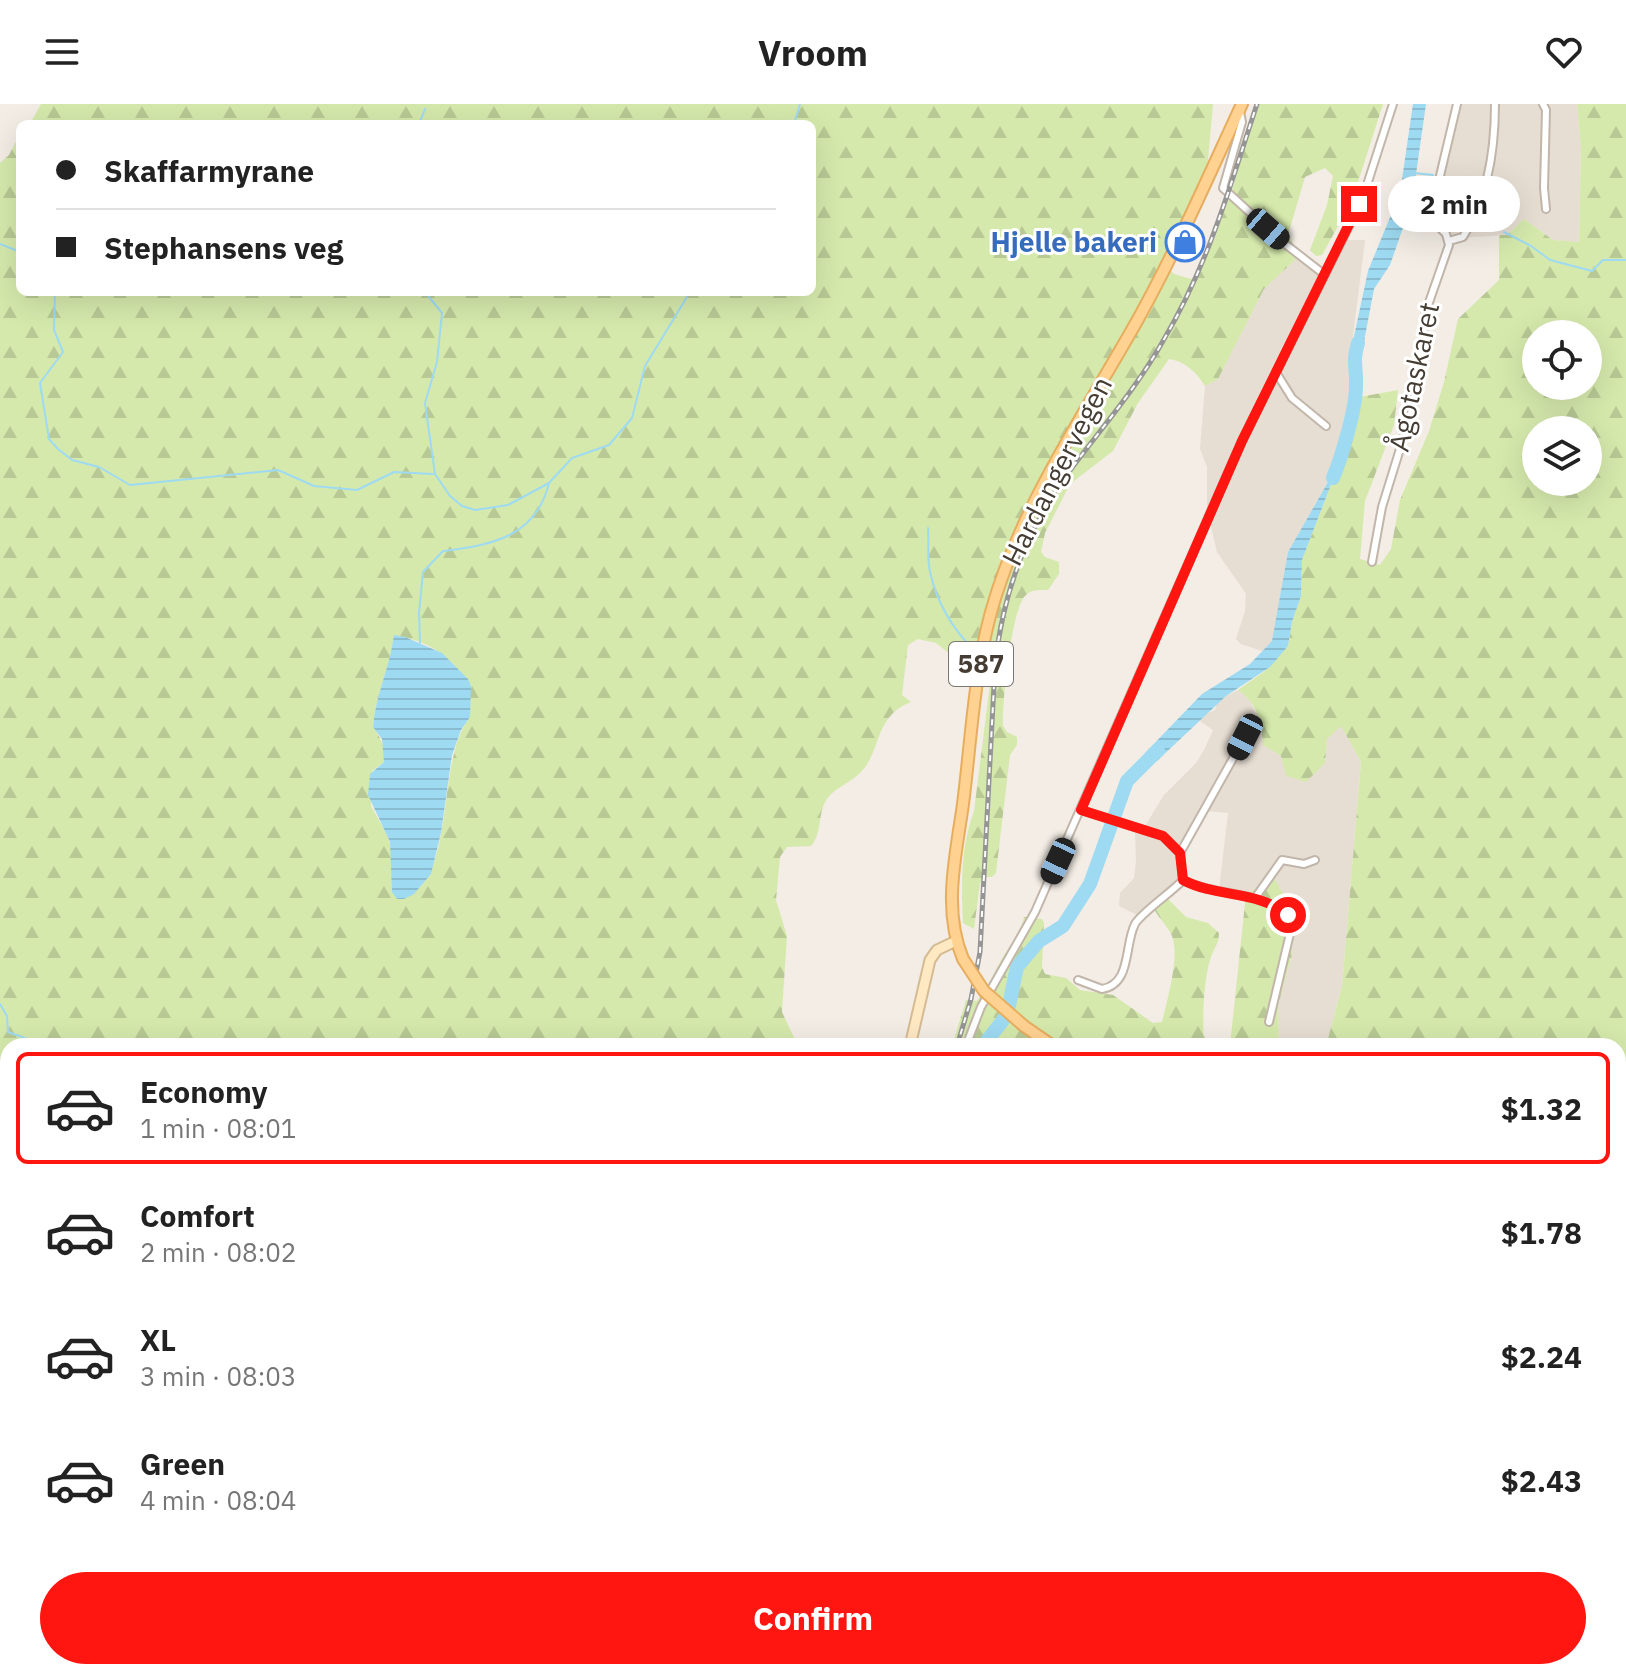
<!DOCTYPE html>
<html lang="en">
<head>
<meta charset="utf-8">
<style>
	:root { --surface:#fff; --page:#f6f6f6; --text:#222; --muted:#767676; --line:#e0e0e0; --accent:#ff1610 }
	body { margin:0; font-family:"IBM Plex Sans",sans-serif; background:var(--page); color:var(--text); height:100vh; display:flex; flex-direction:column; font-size:30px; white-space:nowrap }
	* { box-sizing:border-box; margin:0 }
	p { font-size:26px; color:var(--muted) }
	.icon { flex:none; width:44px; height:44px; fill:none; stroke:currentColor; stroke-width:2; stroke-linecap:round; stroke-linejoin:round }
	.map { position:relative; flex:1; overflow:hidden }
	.panel { position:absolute; left:0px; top:934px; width:1626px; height:642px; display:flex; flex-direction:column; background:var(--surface); border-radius:24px 24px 0 0; box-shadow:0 8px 32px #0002 }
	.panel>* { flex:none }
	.top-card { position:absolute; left:16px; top:16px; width:800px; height:176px; border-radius:12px; box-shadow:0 8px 32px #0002; display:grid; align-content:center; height:176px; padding:0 40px; background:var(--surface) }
	.tools { position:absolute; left:1522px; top:216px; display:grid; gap:16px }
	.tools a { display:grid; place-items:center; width:80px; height:80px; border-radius:50%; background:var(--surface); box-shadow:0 8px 32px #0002; font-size:40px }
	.end { position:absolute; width:36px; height:36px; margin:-18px; border:10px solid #ff1610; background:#fff; box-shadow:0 0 0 4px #fff }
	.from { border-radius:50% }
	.bubble { position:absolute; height:56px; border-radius:28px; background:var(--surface); box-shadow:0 8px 32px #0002; font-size:26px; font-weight:700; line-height:56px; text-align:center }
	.car { position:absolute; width:24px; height:48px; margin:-24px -12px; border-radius:10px; box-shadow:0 0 6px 2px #0007; background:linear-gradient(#222 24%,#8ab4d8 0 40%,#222 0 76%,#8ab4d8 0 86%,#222 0) }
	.top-card b { display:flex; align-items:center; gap:28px; height:76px; font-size:30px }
	.top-card b+b { border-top:2px solid var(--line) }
	.top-card i { width:20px; height:20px; background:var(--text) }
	ul { padding:14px 0 0; list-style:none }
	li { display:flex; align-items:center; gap:24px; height:112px; margin:0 16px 12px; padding:0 24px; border:4px solid transparent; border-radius:12px }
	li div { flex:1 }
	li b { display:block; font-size:30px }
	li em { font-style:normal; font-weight:700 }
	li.selected { border-color:var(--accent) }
	li>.icon { width:72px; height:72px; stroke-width:1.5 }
	.primary-button { display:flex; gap:16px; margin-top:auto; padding:16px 40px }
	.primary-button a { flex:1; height:92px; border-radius:48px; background:var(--accent); color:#fff; font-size:32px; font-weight:700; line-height:92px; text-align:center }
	header { display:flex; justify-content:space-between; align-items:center; height:104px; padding:0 40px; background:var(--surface); font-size:36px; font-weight:700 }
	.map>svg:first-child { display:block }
</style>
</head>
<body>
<header><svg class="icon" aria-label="menu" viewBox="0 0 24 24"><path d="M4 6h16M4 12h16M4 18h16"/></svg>Vroom<svg class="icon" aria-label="heart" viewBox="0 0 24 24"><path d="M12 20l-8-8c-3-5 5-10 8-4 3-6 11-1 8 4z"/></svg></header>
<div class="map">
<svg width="1626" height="1575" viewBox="0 0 1626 1575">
	<defs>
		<pattern id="industrial-grid" width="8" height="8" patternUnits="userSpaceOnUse" patternTransform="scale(2)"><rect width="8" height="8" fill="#e5deda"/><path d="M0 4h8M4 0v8" fill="none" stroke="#c6bfbc"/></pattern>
		<pattern id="forest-firs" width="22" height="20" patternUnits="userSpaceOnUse" patternTransform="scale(2)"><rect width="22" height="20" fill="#d5e9ac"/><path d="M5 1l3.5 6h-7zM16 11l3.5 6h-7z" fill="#b8c995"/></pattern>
		<pattern id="water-rules" width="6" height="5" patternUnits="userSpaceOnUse" patternTransform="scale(2)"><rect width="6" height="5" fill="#9edaf2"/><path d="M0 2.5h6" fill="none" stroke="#89bcd0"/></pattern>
	</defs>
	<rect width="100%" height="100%" fill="#f3ede5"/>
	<path fill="#e7ded3" d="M1455,0H1577L1581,44L1579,138L1553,136L1524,115L1507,131L1456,134L1429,117Z
		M1342,136H1365L1351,248L1356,283L1340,357L1288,448L1273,537L1262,547L1241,540L1236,535L1245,507L1246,490L1217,448L1207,406V363L1200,345L1205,282L1218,274L1264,185L1299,150L1329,166Z
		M1238,586L1249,594L1254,606L1262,615L1263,641L1281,652L1325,659L1327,635L1341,621L1361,658L1342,882L1326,942H1279L1278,902L1292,851L1275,775L1246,790L1219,786L1228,709L1205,707L1179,751L1181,775L1139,812L1119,802L1120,789L1134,774L1136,757L1135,729L1145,722L1164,691L1196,659L1205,644L1213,626L1200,617L1206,610L1215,606L1217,599L1226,592Z"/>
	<path fill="url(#industrial-grid)" d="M869,1568H1138L1136,1575H869Z"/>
	<path fill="url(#forest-firs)" fill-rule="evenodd" d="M41,0H1213L1207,67L1168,164L1174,170L1191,175L1200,168L1204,156L1216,132L1222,108L1231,91L1250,19L1259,0H1383L1352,97L1322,151L1316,152L1310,146L1327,101L1333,72L1325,64L1305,73L1288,131L1300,151L1264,185L1218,275L1205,282C1197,269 1185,257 1169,255L1138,299L1113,347L1070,380L1045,429L1041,448L1045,453L1059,458V470L1048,486C1039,486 1031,485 1025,492C1011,508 1002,598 1003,622L1007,628L1017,633V641L1010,651L996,769L992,773H985L980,779L974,825L963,819C961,782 961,741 974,707L993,556L950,550L936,539L918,535L908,541L902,591L911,598C874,612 882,646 861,668C852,678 834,684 827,695C817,709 823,728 811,742L787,743L780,753L776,796L787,832L782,908L798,942H8V1568H843L846,1575H0V59L9,51L20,30V188H812V20H30ZM394,532C419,534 444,547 459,567C464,574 467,606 468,616C437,658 455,767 410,791L386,729L371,702L372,667L384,658C386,644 381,634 373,623C375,592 390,563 394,532Z
		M1577,0H1626V1575H1570L1560,1568H1618V942H1326L1342,882L1361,658L1341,622L1327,635L1325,659L1306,678L1286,672L1281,652L1263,641C1262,618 1257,599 1238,586L1265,567L1288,542L1292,518L1301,492L1302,456L1340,357L1354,294L1398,286L1394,321L1365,397L1360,455L1380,461L1391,445L1400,396L1429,327L1444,278L1458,215L1499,176V131H1507L1524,115L1553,136L1579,138L1581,44ZM1536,230H1588V282H1536ZM1536,326H1588V378H1536Z
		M1275,775L1292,806V851L1278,902L1279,942H952L966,896L977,897C990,881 991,874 1000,858C1009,842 1020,831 1024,813L1042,815L1044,819L1042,863L1045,870L1066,874L1080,886L1113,891L1153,919L1162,918C1167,896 1182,848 1170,828C1164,818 1157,812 1152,801L1164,791L1186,813L1208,819L1219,829C1219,840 1214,844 1211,853C1204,873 1202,913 1204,933L1230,941L1246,790Z
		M1200,1568H1472L1478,1575H1203Z"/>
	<path fill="url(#water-rules)" d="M1413,0H1426L1412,98L1390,161L1374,185L1362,248L1353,256V237L1368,167L1400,89Z
		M1340,357L1302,456L1301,492L1292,518L1288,542L1270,563L1226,592L1157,657L1144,658L1145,649L1202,590L1250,560L1272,537L1288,448Z
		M394,531L405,533L442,549L468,575L471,582L470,613L461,626L452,651L441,729L431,770L414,790L404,795H397L392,788L390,738L368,691L370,670L384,658L382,635L373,623C375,592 390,563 394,531Z"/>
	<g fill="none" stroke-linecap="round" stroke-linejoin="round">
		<path stroke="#9edaf2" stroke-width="2" d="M419,20L425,5
			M794,20L800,0
			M1414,69L1433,71
			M1448,74L1457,77L1476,99
			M1504,128L1531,142L1550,156L1592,167L1603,156H1626
			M0,140L20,148
			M55,188L54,226L63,248L40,279L49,335L58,345L72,356L99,363L130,381L278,366L314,382L357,386L394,368L433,370
			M425,188L442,209L437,258L425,299L435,370L450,392L462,402L475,406L508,401L549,379L572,354L609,341L632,314L645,262L690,188
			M928,424C929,438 927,454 930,468C937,499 954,527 976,548
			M420,539L419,509L423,468L443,447C492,441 536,433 549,379
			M0,900L7,912L8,928L47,942"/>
		<path stroke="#9edaf2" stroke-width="14" d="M1333,374C1342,352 1356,305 1356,282C1357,264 1352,258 1358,239
			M983,942L1007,911L1017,863L1039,837L1063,822L1090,780L1127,677L1158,646
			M234,1568L237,1575
			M815,1575L816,1568"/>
		<g stroke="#c2b6aa" stroke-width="10">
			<path id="minor" d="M1543,0L1546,6L1544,84L1546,105
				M1240,8L1242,18L1223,84L1280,136L1325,171
				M1449,137L1463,133C1488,94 1495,45 1495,0
				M1277,270L1292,294L1326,322
				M1372,458L1382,403L1413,303L1426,207L1449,141L1446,130L1430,114L1457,0
				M1081,706L1163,732L1180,749L1183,776C1217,793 1258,786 1288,811L1292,821L1269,918
				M1180,749L1245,633
				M1255,794L1282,756L1304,760L1315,756
				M1078,876L1102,885C1132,880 1124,841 1135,820C1141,809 1172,788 1183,776
				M966,942L981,903L1035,808L1242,337L1352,116L1366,84L1393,0
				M489,1568V1575
				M762,1575L763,1568"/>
		</g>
		<g stroke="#d5bb93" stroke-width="13">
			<path id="secondary" d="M910,942L930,856L937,846L956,837
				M706,1575L707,1568"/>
		</g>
		<g stroke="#e7ad5f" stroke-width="14">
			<path id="primary" d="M963,855C942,805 956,751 963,700C971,637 974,570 991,508C1020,404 1084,311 1137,217C1176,147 1208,73 1242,0
				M1024,922L1053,942
				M1188,1568L1190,1575
				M1171,1575L1173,1568"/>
		</g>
		<use href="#minor" stroke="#fff" stroke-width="6"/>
		<use href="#secondary" stroke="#ffe9c3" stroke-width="9"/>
		<use href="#primary" stroke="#ffd292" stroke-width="10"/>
		<g stroke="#959595" stroke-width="5">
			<path id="rail" d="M957,942L971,895L980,848L995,562C1002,495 1024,431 1063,376C1097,329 1135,287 1163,237C1209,159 1229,85 1257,0
				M795,1575V1568"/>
		</g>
		<use href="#rail" stroke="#fff" stroke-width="2" stroke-dasharray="6" stroke-linecap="butt"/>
		<g stroke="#e7ad5f" stroke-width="14" stroke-linecap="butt">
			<path id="primary-bridge" d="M963,855L984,887L1024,922"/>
		</g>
		<use href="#primary-bridge" stroke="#ffd292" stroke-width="10"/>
	</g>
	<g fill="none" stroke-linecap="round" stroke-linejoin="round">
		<path stroke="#ff1610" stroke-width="10" d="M1288,811C1258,786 1217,794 1183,776L1180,749L1163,732L1081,706L1242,337L1359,100"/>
	</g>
	<defs>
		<g id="shop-ring" transform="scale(2)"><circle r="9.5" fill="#fff" stroke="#3f7fe0" stroke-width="1.5"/><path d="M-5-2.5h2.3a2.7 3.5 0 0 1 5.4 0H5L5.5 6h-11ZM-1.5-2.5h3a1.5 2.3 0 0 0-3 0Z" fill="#3f7fe0"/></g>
	</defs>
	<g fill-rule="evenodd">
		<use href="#shop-ring" x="1185" y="138"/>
	</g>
	<g text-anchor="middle" stroke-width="6" stroke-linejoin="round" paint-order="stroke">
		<rect fill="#fff" stroke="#7d7771" stroke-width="2" x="949" y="538" width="64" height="44" rx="6"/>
		<g font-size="26" font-weight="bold" fill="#453d34">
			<text x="981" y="569">587</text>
		</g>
		<g font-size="28" font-weight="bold" fill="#366cbe" stroke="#fff" text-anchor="end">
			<text x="1157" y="148">Hjelle bakeri</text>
		</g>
		<g font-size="28" fill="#453d34" stroke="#fff">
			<text transform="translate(1414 273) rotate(-78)" y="10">Ågotaskaret</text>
			<text transform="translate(1057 367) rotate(-63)" y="10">Hardangervegen</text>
		</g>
	</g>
</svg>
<div class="tools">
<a><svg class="icon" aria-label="locate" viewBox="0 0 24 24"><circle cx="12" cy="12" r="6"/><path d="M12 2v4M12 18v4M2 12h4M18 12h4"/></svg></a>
<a><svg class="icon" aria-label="layers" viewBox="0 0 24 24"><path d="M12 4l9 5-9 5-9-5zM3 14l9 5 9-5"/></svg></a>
</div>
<i class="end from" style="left:1288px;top:811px"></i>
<i class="end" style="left:1359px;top:100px"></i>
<div class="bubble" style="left:1388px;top:72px;width:132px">2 min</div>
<i class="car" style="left:1268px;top:125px;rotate:131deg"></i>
<i class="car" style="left:1245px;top:633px;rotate:207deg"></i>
<i class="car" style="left:1058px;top:757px;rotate:205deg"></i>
<div class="top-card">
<b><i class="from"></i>Skaffarmyrane</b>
<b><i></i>Stephansens veg</b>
</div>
<section class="panel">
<ul>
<li class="selected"><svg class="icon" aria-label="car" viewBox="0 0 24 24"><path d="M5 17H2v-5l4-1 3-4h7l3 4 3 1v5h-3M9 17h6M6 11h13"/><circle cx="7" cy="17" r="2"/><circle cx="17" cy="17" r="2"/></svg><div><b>Economy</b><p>1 min · 08:01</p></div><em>$1.32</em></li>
<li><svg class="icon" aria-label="car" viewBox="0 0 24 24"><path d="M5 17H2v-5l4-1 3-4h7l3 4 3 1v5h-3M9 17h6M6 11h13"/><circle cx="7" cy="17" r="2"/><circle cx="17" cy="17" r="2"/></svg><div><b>Comfort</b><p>2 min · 08:02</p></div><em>$1.78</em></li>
<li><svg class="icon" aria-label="car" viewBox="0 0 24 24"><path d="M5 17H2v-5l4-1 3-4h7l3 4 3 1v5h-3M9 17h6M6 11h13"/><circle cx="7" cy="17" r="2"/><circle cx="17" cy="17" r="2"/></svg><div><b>XL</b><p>3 min · 08:03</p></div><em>$2.24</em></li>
<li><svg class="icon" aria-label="car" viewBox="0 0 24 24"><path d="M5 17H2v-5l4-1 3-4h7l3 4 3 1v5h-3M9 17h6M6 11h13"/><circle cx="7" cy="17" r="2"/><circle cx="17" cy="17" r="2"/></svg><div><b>Green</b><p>4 min · 08:04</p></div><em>$2.43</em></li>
</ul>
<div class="primary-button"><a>Confirm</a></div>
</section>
</div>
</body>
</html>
